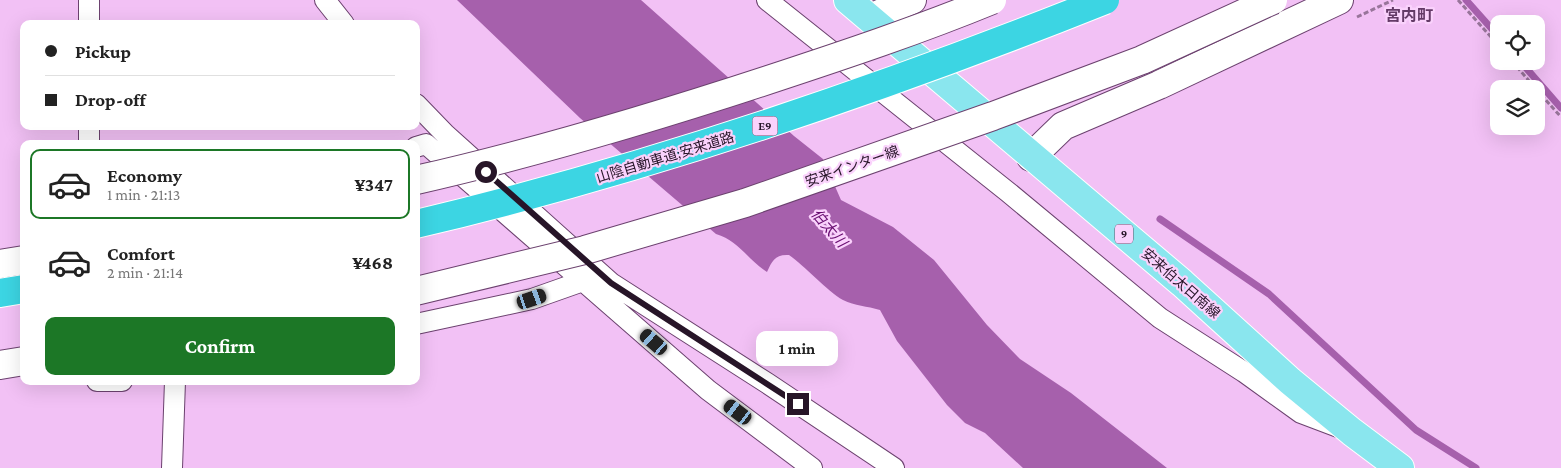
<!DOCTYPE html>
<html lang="en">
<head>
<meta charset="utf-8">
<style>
	:root { --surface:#fff; --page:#f6f6f6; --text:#222; --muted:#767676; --line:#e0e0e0; --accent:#1c7726 }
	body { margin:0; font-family:"Crimson Pro","Noto Sans JP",serif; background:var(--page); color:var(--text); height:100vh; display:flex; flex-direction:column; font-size:19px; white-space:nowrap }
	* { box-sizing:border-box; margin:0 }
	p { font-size:16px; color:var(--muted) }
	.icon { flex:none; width:28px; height:28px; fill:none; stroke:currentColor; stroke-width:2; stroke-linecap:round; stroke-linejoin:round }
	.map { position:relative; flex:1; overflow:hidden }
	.details { position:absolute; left:20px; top:140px; width:400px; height:245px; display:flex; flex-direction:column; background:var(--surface); border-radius:10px; box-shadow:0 5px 20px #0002 }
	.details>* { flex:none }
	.banner { position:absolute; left:20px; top:20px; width:400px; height:110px; border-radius:10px; box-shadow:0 5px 20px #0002; display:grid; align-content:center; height:110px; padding:0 25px; background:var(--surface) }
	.tools { position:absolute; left:1490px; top:15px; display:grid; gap:10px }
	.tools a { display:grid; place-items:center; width:55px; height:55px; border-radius:10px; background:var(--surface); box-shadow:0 5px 20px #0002; font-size:25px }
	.end { position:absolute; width:22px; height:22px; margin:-11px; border:6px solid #271528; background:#fff; box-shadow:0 0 0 2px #fff }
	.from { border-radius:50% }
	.bubble { position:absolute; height:35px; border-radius:10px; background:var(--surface); box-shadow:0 5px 20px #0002; font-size:16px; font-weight:700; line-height:35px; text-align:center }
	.car { position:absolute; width:15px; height:30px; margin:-15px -8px; border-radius:6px; box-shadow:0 0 4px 1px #0007; background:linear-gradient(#222 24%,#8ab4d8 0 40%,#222 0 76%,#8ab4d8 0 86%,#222 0) }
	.banner b { display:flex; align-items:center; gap:18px; height:48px; font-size:19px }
	.banner b+b { border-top:1px solid var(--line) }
	.banner i { width:12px; height:12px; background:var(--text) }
	ul { padding:9px 0 0; list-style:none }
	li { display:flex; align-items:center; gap:15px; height:70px; margin:0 10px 8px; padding:0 15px; border:2px solid transparent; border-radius:10px }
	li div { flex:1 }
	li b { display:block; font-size:19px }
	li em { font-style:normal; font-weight:700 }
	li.active { border-color:var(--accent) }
	li>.icon { width:45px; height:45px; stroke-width:1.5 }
	.cta { display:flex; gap:10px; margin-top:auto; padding:10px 25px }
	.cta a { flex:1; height:58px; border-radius:10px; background:var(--accent); color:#fff; font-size:20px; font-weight:700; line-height:58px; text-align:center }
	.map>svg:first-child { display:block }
</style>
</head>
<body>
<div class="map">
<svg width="1561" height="468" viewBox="0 0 1561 468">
	<rect width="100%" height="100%" fill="#f2c1f5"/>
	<path fill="#a660ac" d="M457,0H641L794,136L823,159L841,200L893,227L934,260L987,325L1020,359L1071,393L1167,468H1023L985,433L965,423L947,405L897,341L880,310C867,306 855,306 843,300C827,291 805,266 789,255C775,254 772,261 767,272C748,260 738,240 716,234L580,118Z"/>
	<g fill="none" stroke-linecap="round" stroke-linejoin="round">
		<path stroke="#a660ac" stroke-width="7" d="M1466,0L1499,37
			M1520,61L1561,108
			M1160,219L1269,294L1416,430L1476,468"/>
		<g stroke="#6c426f" stroke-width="22">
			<path id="street" d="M89,0V24
				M325,0L344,24
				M767,0L1008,192L1160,318L1244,372L1301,413L1338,427
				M416,104L445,134L611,283L767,383L894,468
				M89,126V144
				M416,147L426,144L583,281
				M416,324L532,299L583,281L708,390L812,468
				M97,381H122
				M172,468L175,381"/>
		</g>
		<g stroke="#6c426f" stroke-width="30">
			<path id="secondary" d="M870,18L912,0
				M1031,157L1063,126L1159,85L1339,0
				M0,264L24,260
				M0,365L24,361"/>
		</g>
		<g stroke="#fff" stroke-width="30">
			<path id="primary" d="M848,0L1182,283L1290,381L1352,432L1400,468"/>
		</g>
		<g stroke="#fff" stroke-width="30">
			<path id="highway" d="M0,293L24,289"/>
		</g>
		<path stroke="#98759a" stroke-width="3" stroke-dasharray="5 2.5" stroke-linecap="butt" d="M1458,0L1499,46
			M1357,17L1393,0
			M1512,61L1536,89
			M1536,89L1561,117"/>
		<use href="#street" stroke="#fff" stroke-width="20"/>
		<use href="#secondary" stroke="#fff" stroke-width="28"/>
		<use href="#primary" stroke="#8ae6ee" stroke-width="28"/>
		<use href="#highway" stroke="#3cd5e3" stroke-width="28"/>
		<g stroke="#6c426f" stroke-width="30" stroke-linecap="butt">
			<path id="secondary-bridge" d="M416,180C536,153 652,118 768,80C844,55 919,30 992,0
				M416,291L585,250L745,203L993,116L1142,60L1273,0"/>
		</g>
		<g stroke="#fff" stroke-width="30" stroke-linecap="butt">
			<path id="highway-bridge" d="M416,224C652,168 880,90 1105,0"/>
		</g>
		<use href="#secondary-bridge" stroke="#fff" stroke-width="28"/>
		<use href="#highway-bridge" stroke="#3cd5e3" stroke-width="28"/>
	</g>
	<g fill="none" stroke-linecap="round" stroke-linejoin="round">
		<path stroke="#271528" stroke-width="6" d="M486,172L611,283L798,404"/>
	</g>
	<g text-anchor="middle" stroke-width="4.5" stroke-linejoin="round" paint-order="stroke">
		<g fill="#fad2fc" stroke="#664e68" stroke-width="1">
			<rect x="752.5" y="116.5" width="25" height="19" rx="4"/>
			<rect x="1115" y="224.5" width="18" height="19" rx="4"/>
		</g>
		<g font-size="12" font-weight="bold" fill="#271528">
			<text x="765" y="130">E9</text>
			<text x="1124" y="238">9</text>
		</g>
		<g font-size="14" fill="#271528" stroke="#fad2fc">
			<text transform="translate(665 157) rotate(-17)" y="5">山陰自動車道;安来道路</text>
			<text transform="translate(852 166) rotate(-19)" y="5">安来インター線</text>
			<text transform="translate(1181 283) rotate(41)" y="5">安来伯太日南線</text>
		</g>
		<g font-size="15" font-style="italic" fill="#670b6f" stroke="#fad2fc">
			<text transform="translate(829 228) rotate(49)" y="5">伯太川</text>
		</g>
		<g font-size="16" font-weight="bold" fill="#643a67" stroke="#fad2fc">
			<text x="1409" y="21">宮内町</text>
		</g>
	</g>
</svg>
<div class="tools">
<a><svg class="icon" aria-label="locate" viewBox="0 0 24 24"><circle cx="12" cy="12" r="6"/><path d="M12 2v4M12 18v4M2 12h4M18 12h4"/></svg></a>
<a><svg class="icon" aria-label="layers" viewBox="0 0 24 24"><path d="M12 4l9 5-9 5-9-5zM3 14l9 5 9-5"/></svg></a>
</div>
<i class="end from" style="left:486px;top:172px"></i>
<i class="end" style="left:798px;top:404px"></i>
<div class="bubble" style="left:756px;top:331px;width:82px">1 min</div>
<i class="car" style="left:532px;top:299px;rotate:71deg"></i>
<i class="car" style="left:654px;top:342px;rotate:311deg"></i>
<i class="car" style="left:738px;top:412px;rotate:307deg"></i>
<div class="banner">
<b><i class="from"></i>Pickup</b>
<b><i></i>Drop-off</b>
</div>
<section class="details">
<ul>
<li class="active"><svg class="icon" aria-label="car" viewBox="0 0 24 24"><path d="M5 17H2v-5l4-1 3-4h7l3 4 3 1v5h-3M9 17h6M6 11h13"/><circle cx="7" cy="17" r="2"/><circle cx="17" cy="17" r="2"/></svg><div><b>Economy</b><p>1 min · 21:13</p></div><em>¥347</em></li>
<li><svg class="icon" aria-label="car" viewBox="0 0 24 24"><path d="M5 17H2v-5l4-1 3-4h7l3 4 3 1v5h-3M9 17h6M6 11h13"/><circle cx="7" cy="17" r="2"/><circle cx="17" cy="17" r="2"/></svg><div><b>Comfort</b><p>2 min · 21:14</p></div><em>¥468</em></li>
</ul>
<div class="cta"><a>Confirm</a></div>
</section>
</div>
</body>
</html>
